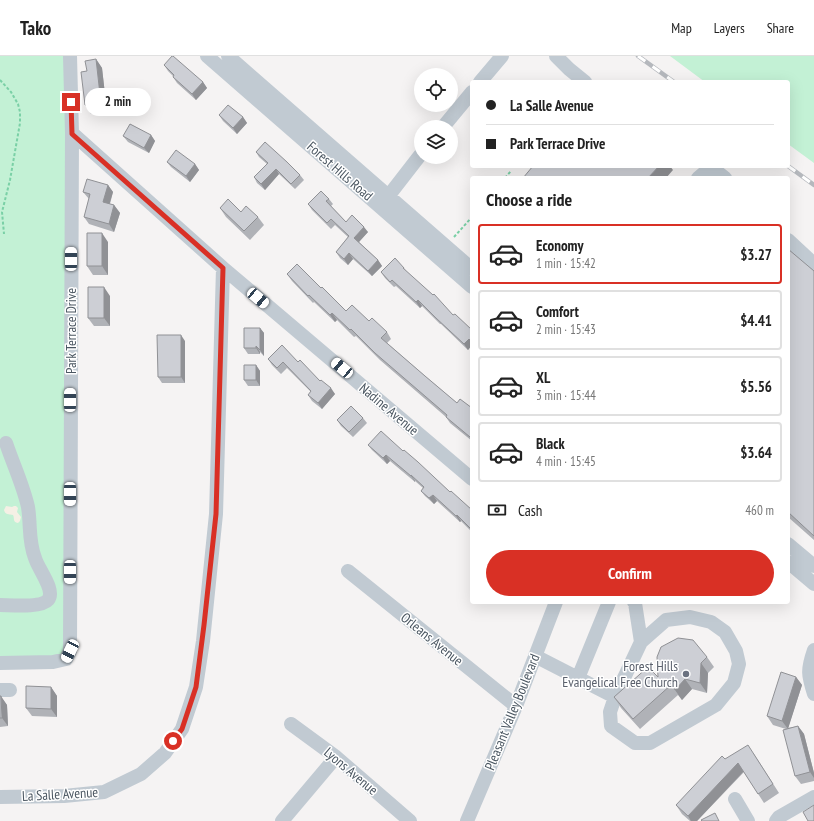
<!DOCTYPE html>
<html lang="en">
<head>
<meta charset="utf-8">
<style>
	:root { --surface:#fff; --page:#f2f2f2; --text:#222; --muted:#767676; --line:#e0e0e0; --accent:#d93025 }
	body { margin:0; font-family:"PT Sans Narrow",sans-serif; background:var(--page); color:var(--text); height:100vh; display:flex; flex-direction:column; font-size:15px; white-space:nowrap }
	* { box-sizing:border-box; margin:0 }
	p { font-size:13px; color:var(--muted) }
	.icon { flex:none; width:22px; height:22px; fill:none; stroke:currentColor; stroke-width:2; stroke-linecap:round; stroke-linejoin:round }
	.map { position:relative; flex:1; overflow:hidden }
	.sheet { position:absolute; left:470px; top:120px; width:320px; height:428px; display:flex; flex-direction:column; background:var(--surface); border-radius:4px; box-shadow:0 4px 16px #0002 }
	.sheet>* { flex:none }
	.hud { position:absolute; left:470px; top:24px; width:320px; height:88px; border-radius:4px; box-shadow:0 4px 16px #0002; display:grid; align-content:center; height:88px; padding:0 16px; background:var(--surface) }
	.controls { position:absolute; left:414px; top:12px; display:grid; gap:8px }
	.controls a { display:grid; place-items:center; width:44px; height:44px; border-radius:50%; background:var(--surface); box-shadow:0 4px 16px #0002; font-size:20px }
	.end { position:absolute; width:18px; height:18px; margin:-9px; border:5px solid #d93025; background:#fff; box-shadow:0 0 0 2px #fff }
	.from { border-radius:50% }
	.bubble { position:absolute; height:28px; border-radius:14px; background:var(--surface); box-shadow:0 4px 16px #0002; font-size:13px; font-weight:600; line-height:28px; text-align:center }
	.car { position:absolute; width:12px; height:24px; margin:-12px -6px; border-radius:5px; box-shadow:0 0 3px 1px #0007; background:linear-gradient(#fff 24%,#345 0 40%,#fff 0 76%,#345 0 86%,#fff 0) }
	.hud b { display:flex; align-items:center; gap:14px; height:38px; font-size:15px }
	.hud b+b { border-top:1px solid var(--line) }
	.hud i { width:10px; height:10px; background:var(--text) }
	ul { padding:0; list-style:none }
	li { display:flex; align-items:center; gap:12px; height:60px; margin:0 8px 6px; padding:0 8px; border:2px solid var(--line); border-radius:4px }
	li div { flex:1 }
	li b { display:block; font-size:15px }
	li em { font-style:normal; font-weight:600 }
	li.selected { border-color:var(--accent) }
	li>.icon { width:36px; height:36px; stroke-width:1.5 }
	h2 { padding:0 16px; font-size:18px; line-height:48px }
	.pay { display:flex; align-items:center; gap:10px; height:44px; padding:0 16px; font-size:15px }
	.pay p { margin-inline-start:auto }
	.action { display:flex; gap:8px; margin-top:auto; padding:8px 16px }
	.action a { flex:1; height:46px; border-radius:24px; background:var(--accent); color:#fff; font-size:16px; font-weight:600; line-height:46px; text-align:center }
	header { display:flex; align-items:center; gap:24px; box-sizing:border-box; height:56px; padding:0 20px; background:var(--surface); border-bottom:1px solid var(--line) }
	header strong { font-size:19px }
	nav { display:flex; gap:22px; margin-inline-start:auto; font-size:14px }
	.map>svg:first-child { display:block }
</style>
</head>
<body>
<header>
<strong>Tako</strong>
<nav><a>Map</a><a>Layers</a><a>Share</a></nav>
</header>
<div class="map">
<svg width="814" height="765" viewBox="0 0 814 765">
	<rect width="100%" height="100%" fill="#f5f3f3"/>
	<path fill="#c3f1d5" d="M0,0H67L72,607H0Z
		M670,0H814V107L788,88V26H705Z"/>
	<path fill="#f5f0e5" d="M6,450L12,451L14,450H16L18,452L17,456L21,461L20,465L18,467C12,466 15,462 13,459C9,458 5,459 4,454Z"/>
	<g fill="none" stroke-linecap="round" stroke-linejoin="round">
		<path stroke="#7ad0a6" stroke-width="2" stroke-dasharray="3 2" stroke-linecap="butt" d="M0,24L11,36L18,48L20,56V67L10,124L2,156L4,178
			M505,122L511,115
			M454,181L472,161"/>
		<path stroke="#c1cad2" stroke-width="14" d="M207,0L472,231
			M228,0L472,213
			M556,0L569,13L585,26
			M480,26L502,0
			M443,71L472,36
			M72,77L223,212L472,423
			M698,122L711,111L725,122
			M383,147L421,98
			M788,184L814,208
			M788,488L814,510
			M788,506L814,528
			M348,515L516,650
			M634,546L635,547L641,586
			M0,549C10,549 41,552 48,544C56,534 38,513 35,502C28,484 31,469 28,451C23,429 13,408 6,387
			M690,561L711,566L725,576L736,595L739,608L734,627L716,649L650,687H635L611,670L610,656L615,641L641,586L666,564Z
			M814,594C807,614 808,619 814,638
			M535,600L615,641
			M0,607L53,606L66,603L70,595L72,77L70,0
			M578,622L609,546
			M0,634H10
			M291,668L336,701L410,765
			M0,741L64,740L104,736L141,718L165,697L182,673L196,631L203,585L216,458L223,212
			M735,743L748,765
			M282,765L336,701
			M467,765L516,650L556,546
			M776,765L779,761L814,741"/>
		<g stroke="#b5b8bd" stroke-width="4.5">
			<path id="rail" d="M638,0L674,26
				M788,110L814,129"/>
		</g>
		<use href="#rail" stroke="#fff" stroke-width="3" stroke-dasharray="9" stroke-linecap="butt"/>
	</g>
	<path fill="#b0b2b7" d="M96,3L102,12L107,56L91,58L85,49L87,15Z
		M164,9L203,26L207,32L196,44L177,27L173,21V20L168,15Z
		M219,59L243,61L247,67L237,78L223,65Z
		M151,79L155,85L149,97L128,86L123,80Z
		M256,96L300,119L304,124L295,133L279,118L265,134L257,127L254,121L267,108L259,101Z
		M167,106L195,108L199,114L190,126L171,111Z
		M108,129L113,136L110,148L114,149L120,157L114,176L89,168L84,161L89,143L83,136Z
		M329,143L333,148L331,150L346,166L368,176L359,186L378,204L382,210L372,220L353,203L348,209L340,202L336,196L348,181L335,169L331,173L312,154L308,148Z
		M220,152L241,156L258,161L264,169L250,184L226,161Z
		M108,186V219H93L87,210Z
		M788,193L814,215V484L788,461Z
		M404,212L407,216L453,259L472,274V289L468,294L441,268H440L422,250L420,252L396,230L394,231L385,222L381,216Z
		M287,218L321,232L346,255L369,265L387,276L391,283L387,287L425,320L457,347L472,352V385L450,367L446,361L380,304L356,280L354,281L337,264L335,266L314,246L313,247L292,225Z
		M110,240V270H94L88,262Z
		M260,272L264,277V300L260,296V298H248L244,292Z
		M185,285V327H162L158,321Z
		M268,303L298,306L335,338L322,353L312,345L308,339L311,336L287,312L281,318L272,309Z
		M256,309L260,315V330H248L244,324Z
		M363,362L367,367L353,381L341,370L337,364Z
		M368,389L403,395L450,436L472,454V476L461,465L460,466L437,445L434,448L425,440L421,435L423,432L415,425V426L390,405L387,408L372,394Z
		M707,601L714,611L708,617L707,637L692,633L682,644L678,639L640,673L621,652L614,641L658,621Z
		M796,621L802,629L788,672L798,670L804,678L814,717V725L801,728L795,720L786,673L773,669L767,660Z
		M51,631L57,640V661L32,660L26,652Z
		M0,640L7,649L8,670L0,671Z
		M754,698L779,737L764,747L744,716L697,765H690L682,758L676,749L725,703Z"/>
	<path fill="#909195" d="M96,3L102,12L107,56L101,47Z
		M203,26L207,32L196,44L192,38Z
		M243,61L247,67L237,78L233,72Z
		M151,79L155,85L149,97L144,92Z
		M195,108L199,114L190,126L186,120Z
		M659,110H670L673,114L666,122H648Z
		M276,113L279,118L265,134L261,128Z
		M108,129L113,136L108,153L103,146Z
		M114,149L120,157L114,176L109,168Z
		M364,171L368,176L358,187L354,182Z
		M102,177L108,186V219L102,210Z
		M349,197L353,203L348,209L344,203Z
		M378,204L382,210L372,220L368,215Z
		M104,231L110,240V270L104,262Z
		M418,244L422,250L420,252L416,246Z
		M332,257L337,264L335,266L330,259Z
		M260,272L264,277V300L260,294Z
		M181,279L185,285V327L181,321Z
		M469,283L472,287V289L468,294L464,288Z
		M256,290L260,296V298L256,292Z
		M256,309L260,315V330L256,324Z
		M331,332L335,338L322,353L318,347Z
		M386,399L390,405L387,408L383,402Z
		M411,419L415,425V426L411,420Z
		M433,439L437,445L434,448L429,442Z
		M457,459L461,465L460,466L456,460Z
		M701,607L708,617L707,637L700,627Z
		M796,621L802,629L788,673L782,665Z
		M685,623L692,633L682,644L675,634Z
		M51,631L57,640V661L51,653Z
		M1,640L7,649L8,670L2,662Z
		M798,670L804,678L814,717V722L810,716Z
		M738,707L744,715L697,765H691L688,760Z"/>
	<path fill="#cdcfd5" stroke="#909195" d="M172,0H173L203,26L192,38L173,21L174,19L164,9Z
		M96,3L101,47L85,49L81,16L87,15L85,5Z
		M228,49L243,61L233,72L219,59Z
		M130,68L151,79L144,92L123,80Z
		M265,86L287,106L300,119L291,128L276,113L261,128L254,121L268,107L256,96Z
		M176,94L195,108L186,120L167,106Z
		M533,110H659L648,122H523Z
		M87,123L108,129L103,146L114,149L109,168L84,161L90,138L83,136Z
		M321,135L329,143L326,145L346,166L352,159L364,171L354,182L378,204L368,215L349,197L344,203L336,196L349,180L331,163L327,167L308,148Z
		M228,143L241,156L246,150L258,161L244,175L220,152Z
		M87,177H102V210H87Z
		M788,193L814,215V480L788,456Z
		M395,202L404,212H403L433,239L434,238L453,259L455,258L472,274V286L469,283L464,288L436,262L418,244L416,246L392,224L390,226L381,216Z
		M297,208L321,232L322,231L346,255L352,249L369,265L372,262L387,276L381,282L425,320L457,347L460,343L472,352V378L470,381L446,361L447,359L375,297L351,273L350,274L332,257L330,259L309,239L308,240L287,218Z
		M88,231H104V262H88Z
		M244,272H260V294L256,290V292H244Z
		M157,279H181V321H158Z
		M282,289L298,306L300,304L320,325L321,324L331,332L318,347L308,339L311,335L283,306L277,312L268,303Z
		M244,309H256V324H244Z
		M351,350L363,362L349,376L337,364Z
		M381,375L403,395L404,394L418,406L450,436L451,435L472,454V474L457,459L456,460L433,439L429,442L421,435L424,431L411,419V420L386,399L383,402L368,389Z
		M678,582L693,584L707,601L701,607L700,627L685,623L675,634L672,628L633,663L614,641L648,611L658,621L657,601L661,591Z
		M781,616L796,621L782,665L767,660Z
		M26,630L51,631V653L26,652Z
		M0,640H1L2,662H0Z
		M798,670L810,716L795,720L783,674Z
		M748,689L773,728L758,738L738,707L688,760L676,749L722,700L725,703Z
		M814,749V765H808L803,756Z
		M715,757L719,765H702L701,764Z"/>
	<g fill="none" stroke-linecap="round" stroke-linejoin="round">
		<path stroke="#d93025" stroke-width="5" d="M71,46L72,78L223,212L216,458L204,569L196,631L182,673L173,685"/>
	</g>
	<circle fill="#6b7280" stroke="#fff" stroke-width="1.5" cx="686" cy="618" r="4"/>
	<g text-anchor="middle" stroke-width="3" stroke-linejoin="round" paint-order="stroke">
		<g font-size="14" fill="#4a5661" stroke="#fff">
			<text transform="translate(340 115) rotate(41)" y="5">Forest Hills Road</text>
			<text transform="translate(71 275) rotate(-90)" y="5">Park Terrace Drive</text>
			<text transform="translate(389 353) rotate(40)" y="5">Nadine Avenue</text>
			<text transform="translate(432 583) rotate(39)" y="5">Orleans Avenue</text>
			<text transform="translate(512 656) rotate(-68)" y="5">Pleasant Valley Boulevard</text>
			<text transform="translate(351 715) rotate(40)" y="5">Lyons Avenue</text>
			<text transform="translate(60 738) rotate(-3)" y="5">La Salle Avenue</text>
		</g>
		<g font-size="14" fill="#5b616d" stroke="#fff" text-anchor="end">
			<text x="678" y="615">Forest Hills<tspan x="678" dy="16">Evangelical Free Church</tspan></text>
		</g>
	</g>
</svg>
<div class="controls">
<a><svg class="icon" aria-label="locate" viewBox="0 0 24 24"><circle cx="12" cy="12" r="6"/><path d="M12 2v4M12 18v4M2 12h4M18 12h4"/></svg></a>
<a><svg class="icon" aria-label="layers" viewBox="0 0 24 24"><path d="M12 4l9 5-9 5-9-5zM3 14l9 5 9-5"/></svg></a>
</div>
<i class="end from" style="left:173px;top:685px"></i>
<i class="end" style="left:71px;top:46px"></i>
<div class="bubble" style="left:85px;top:32px;width:66px">2 min</div>
<i class="car" style="left:71px;top:203px;rotate:0deg"></i>
<i class="car" style="left:258px;top:242px;rotate:130deg"></i>
<i class="car" style="left:342px;top:312px;rotate:310deg"></i>
<i class="car" style="left:70px;top:344px;rotate:0deg"></i>
<i class="car" style="left:70px;top:438px;rotate:180deg"></i>
<i class="car" style="left:70px;top:516px;rotate:180deg"></i>
<i class="car" style="left:70px;top:595px;rotate:206deg"></i>
<div class="hud">
<b><i class="from"></i>La Salle Avenue</b>
<b><i></i>Park Terrace Drive</b>
</div>
<section class="sheet">
<h2>Choose a ride</h2>
<ul>
<li class="selected"><svg class="icon" aria-label="car" viewBox="0 0 24 24"><path d="M5 17H2v-5l4-1 3-4h7l3 4 3 1v5h-3M9 17h6M6 11h13"/><circle cx="7" cy="17" r="2"/><circle cx="17" cy="17" r="2"/></svg><div><b>Economy</b><p>1 min · 15:42</p></div><em>$3.27</em></li>
<li><svg class="icon" aria-label="car" viewBox="0 0 24 24"><path d="M5 17H2v-5l4-1 3-4h7l3 4 3 1v5h-3M9 17h6M6 11h13"/><circle cx="7" cy="17" r="2"/><circle cx="17" cy="17" r="2"/></svg><div><b>Comfort</b><p>2 min · 15:43</p></div><em>$4.41</em></li>
<li><svg class="icon" aria-label="car" viewBox="0 0 24 24"><path d="M5 17H2v-5l4-1 3-4h7l3 4 3 1v5h-3M9 17h6M6 11h13"/><circle cx="7" cy="17" r="2"/><circle cx="17" cy="17" r="2"/></svg><div><b>XL</b><p>3 min · 15:44</p></div><em>$5.56</em></li>
<li><svg class="icon" aria-label="car" viewBox="0 0 24 24"><path d="M5 17H2v-5l4-1 3-4h7l3 4 3 1v5h-3M9 17h6M6 11h13"/><circle cx="7" cy="17" r="2"/><circle cx="17" cy="17" r="2"/></svg><div><b>Black</b><p>4 min · 15:45</p></div><em>$3.64</em></li>
</ul>
<div class="pay"><svg class="icon" aria-label="cash" viewBox="0 0 24 24"><path d="M3 7h18v10H3z"/><circle cx="12" cy="12" r="2"/></svg>Cash<p>460 m</p></div>
<div class="action"><a>Confirm</a></div>
</section>
</div>
</body>
</html>
